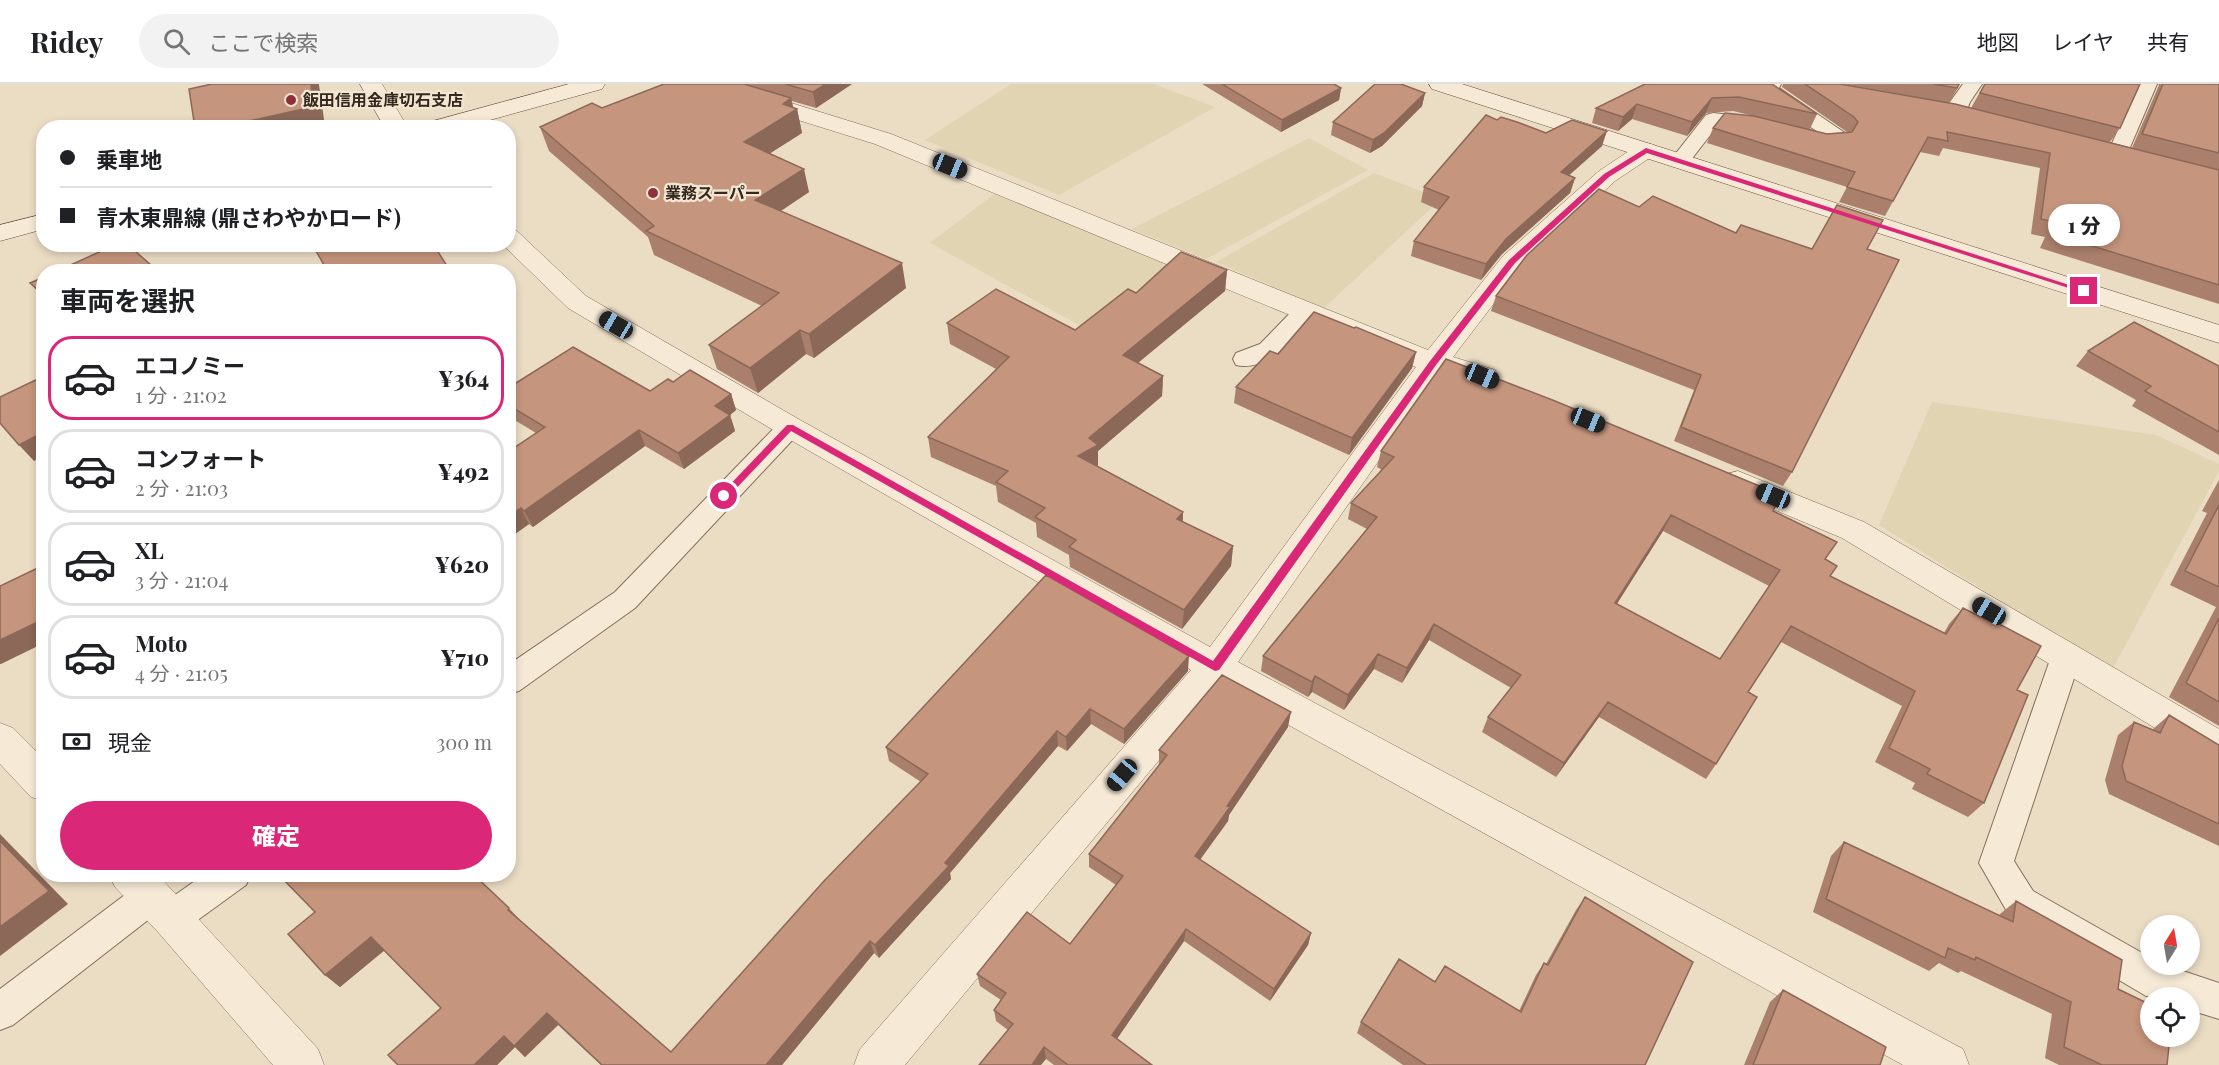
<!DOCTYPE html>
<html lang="ja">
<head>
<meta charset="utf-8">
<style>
	:root { --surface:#fff; --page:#f2f2f2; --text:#202124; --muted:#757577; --line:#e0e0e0; --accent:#db2777 }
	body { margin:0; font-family:"Playfair Display","Noto Sans JP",serif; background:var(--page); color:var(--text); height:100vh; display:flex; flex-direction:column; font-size:22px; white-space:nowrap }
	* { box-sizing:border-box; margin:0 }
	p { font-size:20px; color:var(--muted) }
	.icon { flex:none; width:33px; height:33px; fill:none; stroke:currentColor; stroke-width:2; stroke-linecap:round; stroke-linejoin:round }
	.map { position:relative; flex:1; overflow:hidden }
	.side { position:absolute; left:36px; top:180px; width:480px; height:618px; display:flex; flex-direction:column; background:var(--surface); border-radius:24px; box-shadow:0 3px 9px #0003 }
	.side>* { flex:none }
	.hud { position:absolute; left:36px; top:36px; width:480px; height:132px; border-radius:24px; box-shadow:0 3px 9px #0003; display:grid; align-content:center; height:132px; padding:0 24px; background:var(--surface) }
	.needle { width:39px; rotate:11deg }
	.controls { position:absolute; left:2140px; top:831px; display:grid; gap:12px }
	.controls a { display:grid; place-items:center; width:60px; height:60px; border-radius:50%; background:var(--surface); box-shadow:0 3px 9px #0003; font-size:30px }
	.end { position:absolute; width:27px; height:27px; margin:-14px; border:8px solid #db2777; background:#fff; box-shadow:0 0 0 3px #fff }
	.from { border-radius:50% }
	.bubble { position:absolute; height:42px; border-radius:21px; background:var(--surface); box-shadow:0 3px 9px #0003; font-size:20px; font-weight:800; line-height:42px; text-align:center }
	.car { position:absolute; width:18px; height:36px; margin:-18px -9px; border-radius:8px; box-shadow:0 0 4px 2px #0007; background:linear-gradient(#222 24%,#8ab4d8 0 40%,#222 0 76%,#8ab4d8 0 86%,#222 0) }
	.hud b { display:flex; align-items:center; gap:21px; height:57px; font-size:22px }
	.hud b+b { border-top:2px solid var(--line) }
	.hud i { width:15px; height:15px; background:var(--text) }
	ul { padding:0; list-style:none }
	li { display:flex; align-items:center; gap:18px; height:84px; margin:0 12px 9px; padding:0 12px; border:3px solid var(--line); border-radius:24px }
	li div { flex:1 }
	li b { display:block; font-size:22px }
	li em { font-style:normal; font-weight:800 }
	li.on { border-color:var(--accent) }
	li>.icon { width:54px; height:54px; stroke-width:1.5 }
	h2 { padding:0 24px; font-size:27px; line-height:72px }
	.pay { display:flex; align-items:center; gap:15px; height:66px; padding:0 24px; font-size:22px }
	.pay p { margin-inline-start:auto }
	.cta { display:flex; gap:12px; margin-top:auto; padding:12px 24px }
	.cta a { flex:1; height:69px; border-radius:36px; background:var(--accent); color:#fff; font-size:24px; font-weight:800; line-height:69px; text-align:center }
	header { display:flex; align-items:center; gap:36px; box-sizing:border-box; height:84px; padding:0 30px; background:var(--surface); border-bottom:2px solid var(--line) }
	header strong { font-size:28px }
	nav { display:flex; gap:33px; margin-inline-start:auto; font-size:21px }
	.search { width:420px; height:54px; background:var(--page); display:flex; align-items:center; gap:15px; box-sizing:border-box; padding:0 21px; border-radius:33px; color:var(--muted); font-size:22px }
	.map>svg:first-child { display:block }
</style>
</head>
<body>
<header>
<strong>Ridey</strong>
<div class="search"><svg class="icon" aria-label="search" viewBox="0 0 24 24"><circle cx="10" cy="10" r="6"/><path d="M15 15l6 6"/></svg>ここで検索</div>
<nav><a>地図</a><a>レイヤ</a><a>共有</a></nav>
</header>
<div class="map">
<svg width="2219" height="981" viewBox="0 0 2219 981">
	<rect width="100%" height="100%" fill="#ebdcc4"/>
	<path fill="#e0d4b2" d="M1011,0H1154L1215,23L1059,111L925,56Z
		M1309,54L1368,86L1206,175L1132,145Z
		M1374,89L1441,115L1324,224L1216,178Z
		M998,107L1186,183L1088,246L930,159Z
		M1932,318L2156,351L2219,380V387L2112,586L1879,441Z"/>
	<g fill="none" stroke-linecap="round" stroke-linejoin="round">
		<g stroke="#846e5c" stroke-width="2">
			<path id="lane" d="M1760,0H1781L1779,4L1845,49L1848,53L1843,61L1836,63L1802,57L1799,53L1802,49L1818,48L1760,8L1758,4Z
				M1963,0H1982L1970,18L1964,32H1950L1947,28L1950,18Z
				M2139,0H2157L2128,68L2125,72H2111L2108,68Z
				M1713,29L1759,34L1766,36L1769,40L1766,44L1759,46L1718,41L1687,81H1673L1670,77L1673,73L1706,31Z
				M1305,220L1313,222L1317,227C1301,250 1267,289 1236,281L1233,275L1236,269L1260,260L1297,222Z
				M790,334L799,337L803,343L799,349L635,524L519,607L508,610V581L615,508L781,337Z
				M2066,561L2077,564L2081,573L2014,777L2033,807L2151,874V880H2162L2219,899V935L2190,926V914L2146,912L2009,831L1979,779L2051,573L2055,564Z
				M205,790H251L246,801L184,846L172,851L160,846L154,834L157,829L13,941L0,946V905L138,801L150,797L162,801L167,813L165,818Z"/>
		</g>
		<g stroke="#846e5c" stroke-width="1">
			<path id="street" d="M360,0H382L408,44H385Z
				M696,0H730L891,50L1428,266L1503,172L1599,87L1638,61L1646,59L1654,61L1658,66L1654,71L1615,97L1521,184L1453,273L1495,286L1499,293L1495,300C1477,305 1459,292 1440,289L1238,578L1963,965L1969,981H1903L1220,603L905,981H854L860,965L1191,586L780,350L568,224L502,160H508V145L517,147L586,212L800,336L1210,563L1416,283L875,60L699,5Z
				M1738,387L1864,438L2219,645V680L2206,675L1842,454L1727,406L1723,398L1727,390Z
				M0,639L13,644L44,675V717L31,713L0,680Z
				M109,790H157L318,965L324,981H273L158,848L115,803Z"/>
		</g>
		<g stroke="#664f3f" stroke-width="1">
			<path id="secondary" d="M569,0H605L602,5L461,44H423L426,39Z
				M1429,0H1462L2219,241V259L1432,5Z
				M44,130V145L0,157V141Z"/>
		</g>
		<use href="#lane" fill="#f6ead7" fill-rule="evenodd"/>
		<use href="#street" fill="#f6ead7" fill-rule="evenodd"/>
		<use href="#secondary" fill="#f6ead7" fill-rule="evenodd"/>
	</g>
	<path fill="#aa806c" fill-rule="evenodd" d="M664,0H852L816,24L792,17L793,24L797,25L802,49L770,69L809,108L781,127L906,204L814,274L806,270L758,309L717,285L709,261L762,222L654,171L648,153L549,67L540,43L602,24Z
		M1202,0H1334L1341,4L1339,16L1281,48Z
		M1772,0L1817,30L1810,45L1827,50L1847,48L1782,3L1783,0H1840L1971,24L1984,1L1983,0H2140L2120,44L2110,58L2132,64L2159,1L2158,0H2219V220L2040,164L2045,153L2031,150L2040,84L1943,64L1939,72L1920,68L1885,132L1839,118L1847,103L1707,59L1713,44L1750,31L1733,27L1706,29L1687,52L1632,35L1618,47L1592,39L1596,24Z
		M1843,0H1960L1949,19Z
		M1425,9L1422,22L1382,62L1370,69L1331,51L1333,38Z
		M1497,36L1602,62L1569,91L1575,94L1570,109L1502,170L1481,196L1411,172L1414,157L1439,126L1421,118L1424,103Z
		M1639,123L1736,149L1812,165L1792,388L1783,402L1674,357L1694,306L1491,227L1496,212Z
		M1227,186L1225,207L1138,279L1163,292L1162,312L1098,367V381L1097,382L1183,428V438L1233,462L1231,482L1182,545L1070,483L1069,471L1037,453L1036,439L998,418L996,402L931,373L928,353L996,285L950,260L947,239L1075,246L1136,209Z
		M44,193V215L30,199Z
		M1354,244L1416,268L1412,284L1349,371L1234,319L1236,303L1278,270Z
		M2088,267L2219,282V371L2132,322L2136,316L2076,282Z
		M673,298L731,310L736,326L730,331L735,347L684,385L645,362L533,443L529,440L508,455L536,349L508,332V304L650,307Z
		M1381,367L1773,427L1825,475L1830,492L1944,549L1949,540L1963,524L2017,606L1984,719L1968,733L1912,705L1915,699L1875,678L1902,622L1781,558L1748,608L1716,680L1706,695L1599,633L1556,693L1482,648L1488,633L1511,604L1429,556L1402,599L1374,585L1344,626L1312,608L1308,613L1261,587L1263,572L1367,445L1348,435L1351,419L1382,386L1377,383ZM1663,447L1769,502L1720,575L1617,520Z
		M2219,396V642L2169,613L2216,523L2170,501L2207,429L2202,427Z
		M1188,587L1124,660L1091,640L1067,667L1058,662L950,789L951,795L879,874L874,869L782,981H601L558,941L525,973L515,963L497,981H398L441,924L384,866L340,903L325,891L315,828L509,824L520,836L671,968L921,698L889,677L886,663Z
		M2169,631L2219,661V762L2109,710L2105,696L2118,651L2134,638L2152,646Z
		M1288,643L1229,731L1228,737L1200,776L1311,849L1308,861L1270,917L1184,857L1117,955L1152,981H1054L996,937L994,926L1001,916L980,902L977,890L1070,860L1116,801L1089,783V770L1159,681V666Z
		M1844,758L1999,832L2000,830L2016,817L2118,905L2167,981H2059L2045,974L2052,930L1961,887L1958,889L1939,879L1929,887L1813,828L1831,772Z
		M1585,813L1645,981H1403L1357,949L1361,938L1435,898L1519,927L1536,891L1544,879L1546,880L1576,826Z
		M1783,906L1880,981H1744L1770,918Z"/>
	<path fill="#8b6858" d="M311,0H319V1L325,42L319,44H218L303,23Z
		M826,0H852L816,24L813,8Z
		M1341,4L1339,16L1281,48L1282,36Z
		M1425,9L1422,22L1382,62L1370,69L1373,56Z
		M791,14L794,27L797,25L802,49L750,82L744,58L783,20Z
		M1712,14L1706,29L1687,52L1692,38Z
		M1637,20L1632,35L1618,47L1623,33Z
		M1607,47L1602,62L1556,103L1561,88Z
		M804,85L809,108L761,140L755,116Z
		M1575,94L1570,109L1502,170L1481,196L1486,180L1506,155Z
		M902,179L906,204L814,274L809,250Z
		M1227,186L1225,207L1123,291V271Z
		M800,246L806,270L758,309L750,284Z
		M1416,268L1412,284L1349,371L1352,354Z
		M1163,292L1162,312L1098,367V381L1079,393L1078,372L1089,354Z
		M731,310L736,326L730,331L735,347L684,385L678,369L715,322Z
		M639,346L645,362L533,443L524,427Z
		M44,348V372L34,377L19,361Z
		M521,424L529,440L508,455V433Z
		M1183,428L1182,449L1177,435Z
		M1671,431L1663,447L1607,535L1615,519Z
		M1233,462L1231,482L1182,545L1184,526Z
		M44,535V559L1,580H0V556Z
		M1434,540L1429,556L1402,599L1407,584Z
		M1378,570L1374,585L1344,626L1348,611Z
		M1189,572L1188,587L1124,660V645Z
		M1315,592L1312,608L1308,613L1312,598Z
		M1608,618L1599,633L1556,693L1564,679Z
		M1090,625L1091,640L1067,667L1066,653Z
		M1291,628L1288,643L1229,731L1228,737L1193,785L1195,772L1227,722Z
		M1057,647L1058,662L950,789L951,795L879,874L875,861Z
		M0,750L68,820L0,872Z
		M1186,845L1184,857L1112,962V951Z
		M1311,849L1308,861L1270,917L1274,905Z
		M371,853L385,866L340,903L325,891Z
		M870,857L874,869L782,981H766Z
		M547,929L558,941L525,973L515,963L497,981H474L504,952Z
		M1044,963L1046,975L1041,981H1032Z"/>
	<path fill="#c6957d" stroke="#8b6858" stroke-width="1.5" fill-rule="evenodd" d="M212,0H311L313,21L303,23V25L218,44H195L189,5Z
		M664,0H744L791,14L783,20L797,25L744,58L804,85L755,116L902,179L809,250L800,246L750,284L709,261L779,209L646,147L654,142L540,43L592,19L602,24Z
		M785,0H826L813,8Z
		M1222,0H1334L1341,4L1282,36Z
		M1375,0H1401L1425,9L1384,49L1373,56L1333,38Z
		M1645,0H1772L1817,30L1739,13L1712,14L1692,38L1637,20L1623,33L1596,24Z
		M1805,0H1840L1955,20L2219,86V201L2050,149L2055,138L2041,135L2050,69L1947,48L1948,57L1928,53L1893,117L1847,103L1855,88L1713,44L1725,29L1754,32L1827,50L1852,48L1858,38L1854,33Z
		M1933,0H1959L1957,4Z
		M1985,0H2140L2120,44L1980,9Z
		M2163,0H2219V69L2142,50Z
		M1486,31L1497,36L1501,33L1517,38L1546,49L1572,36L1607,47L1561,88L1575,94L1506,155L1486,180L1414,157L1449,113L1424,103Z
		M1599,105L1639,123L1653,112L1736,149L1741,141L1812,165L1837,121L1883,136L1867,165L1899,176L1792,388L1681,343L1701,291L1496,212L1527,171Z
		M117,160H127L159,188H55Z
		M312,160H433L451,188H328Z
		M1181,168L1227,186L1123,271L1163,292L1089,354L1098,361L1078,372L1183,428L1177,435L1233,462L1184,526L1069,463L1076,456L1035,433L1045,424L996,398L1008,387L928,353L1009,273L947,239L996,205L1075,246L1128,205L1136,209Z
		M44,193V211L30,199Z
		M1314,228L1354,244L1356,243L1416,268L1352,354L1236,303L1270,267L1278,270Z
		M2134,238L2219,282V348L2145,307L2151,302L2088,267Z
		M573,263L650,307L668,295L673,298L690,286L731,310L715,322L730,331L678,369L639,346L524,427L521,424L508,433V368L545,343L508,321V304Z
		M1446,275L1555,317L1781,411L1773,427L1837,458L1825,475L1837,482L1830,492L1946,550L1963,524L1985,535L1986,533L2041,562L2017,606L2028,611L1984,719L1927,690L1930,685L1889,664L1915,607L1791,542L1748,608L1757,613L1716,680L1608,618L1564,679L1488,633L1521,591L1434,540L1407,584L1378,570L1348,611L1315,592L1312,598L1263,572L1377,433L1351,419L1394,373L1381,367ZM1671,431L1780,486L1720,575L1615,519Z
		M44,292V348L19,361L0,339V313Z
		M2219,421V503L2185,487Z
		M44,481V535L0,556V502Z
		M1046,491L1189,572L1124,645L1090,625L1066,653L1057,647L945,779L949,782L875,861L870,857L766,981H602L547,929L514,962L504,952L474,981H398L388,971L441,924L371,853L325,891L288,850L315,828L278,790H473L509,824L508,826L671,968L824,797L928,690L886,663Z
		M2219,534V618L2186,599Z
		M1222,591L1291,628L1227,722L1230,723L1195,772L1311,849L1274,905L1186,845L1112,951L1152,981H1068L1044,963L1032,981H979L1013,940L994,926L1006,909L977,890L1027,828L1070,860L1123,792L1089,770L1167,671L1159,666Z
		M2169,631L2219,661V740L2126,697L2122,682L2134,638L2160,649Z
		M0,757L49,807L0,843Z
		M1844,758L2013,838L2016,817L2122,876L2118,905L2151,921V952H2170L2167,981H2102L2064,963L2071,918L1976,873L1975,876L1948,864L1945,874L1826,815Z
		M1585,813L1693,878L1645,981H1426L1361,938L1399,875L1435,898L1445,882L1521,928L1544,879L1548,881Z
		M1783,906L1886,963L1880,981H1753Z"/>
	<path fill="#db2777" d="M1646,64L2088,207L2081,208L1647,69L1609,93L1515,179L1436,281L1219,586L1215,587L791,347L727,414H721L719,412L787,341H793L1213,577L1430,277L1509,176L1604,90Z"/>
	<g fill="#8f303a" stroke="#f3e7d3" stroke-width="2">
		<circle cx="291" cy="16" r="6"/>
		<circle cx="653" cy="109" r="6"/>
	</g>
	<g text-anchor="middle" stroke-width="4.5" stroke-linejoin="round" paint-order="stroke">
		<g font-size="16" font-weight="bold" fill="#35281f" stroke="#f3e7d3" text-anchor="start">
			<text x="303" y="22">飯田信用金庫切石支店</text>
			<text x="665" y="115">業務スーパー</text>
		</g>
	</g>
</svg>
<div class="controls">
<a><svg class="needle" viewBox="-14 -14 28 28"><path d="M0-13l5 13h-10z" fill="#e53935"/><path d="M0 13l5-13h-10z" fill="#757577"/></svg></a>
<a><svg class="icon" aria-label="locate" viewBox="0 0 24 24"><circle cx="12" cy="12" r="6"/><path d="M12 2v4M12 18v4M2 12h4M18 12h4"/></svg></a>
</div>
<i class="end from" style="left:724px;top:412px"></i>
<i class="end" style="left:2084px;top:207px"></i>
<div class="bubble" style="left:2048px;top:120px;width:72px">1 分</div>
<i class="car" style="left:950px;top:82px;rotate:112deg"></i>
<i class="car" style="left:616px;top:241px;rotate:300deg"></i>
<i class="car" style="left:1482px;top:292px;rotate:113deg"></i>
<i class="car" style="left:1588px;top:336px;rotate:112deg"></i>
<i class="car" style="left:1773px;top:412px;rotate:293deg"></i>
<i class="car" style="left:1989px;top:527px;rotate:301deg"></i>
<i class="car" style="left:1122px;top:691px;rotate:220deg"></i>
<div class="hud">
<b><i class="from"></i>乗車地</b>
<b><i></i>青木東鼎線 (鼎さわやかロード)</b>
</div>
<section class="side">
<h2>車両を選択</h2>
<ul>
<li class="on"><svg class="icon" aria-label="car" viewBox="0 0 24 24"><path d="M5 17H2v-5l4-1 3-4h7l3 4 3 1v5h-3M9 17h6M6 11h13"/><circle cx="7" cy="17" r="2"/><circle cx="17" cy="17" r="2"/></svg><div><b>エコノミー</b><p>1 分 · 21:02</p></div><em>¥364</em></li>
<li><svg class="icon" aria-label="car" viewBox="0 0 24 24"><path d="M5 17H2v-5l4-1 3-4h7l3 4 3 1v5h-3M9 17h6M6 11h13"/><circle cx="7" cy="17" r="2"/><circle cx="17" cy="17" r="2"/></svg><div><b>コンフォート</b><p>2 分 · 21:03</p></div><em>¥492</em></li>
<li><svg class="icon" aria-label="car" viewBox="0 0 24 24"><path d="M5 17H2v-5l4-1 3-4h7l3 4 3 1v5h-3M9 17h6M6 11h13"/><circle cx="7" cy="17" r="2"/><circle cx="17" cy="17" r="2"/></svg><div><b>XL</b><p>3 分 · 21:04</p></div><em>¥620</em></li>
<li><svg class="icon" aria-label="car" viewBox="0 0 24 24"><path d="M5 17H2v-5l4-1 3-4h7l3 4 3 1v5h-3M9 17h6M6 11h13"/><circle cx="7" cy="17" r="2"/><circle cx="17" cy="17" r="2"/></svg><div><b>Moto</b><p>4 分 · 21:05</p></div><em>¥710</em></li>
</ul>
<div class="pay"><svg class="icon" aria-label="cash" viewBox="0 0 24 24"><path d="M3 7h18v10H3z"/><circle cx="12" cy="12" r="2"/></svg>現金<p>300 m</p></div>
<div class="cta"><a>確定</a></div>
</section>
</div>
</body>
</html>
